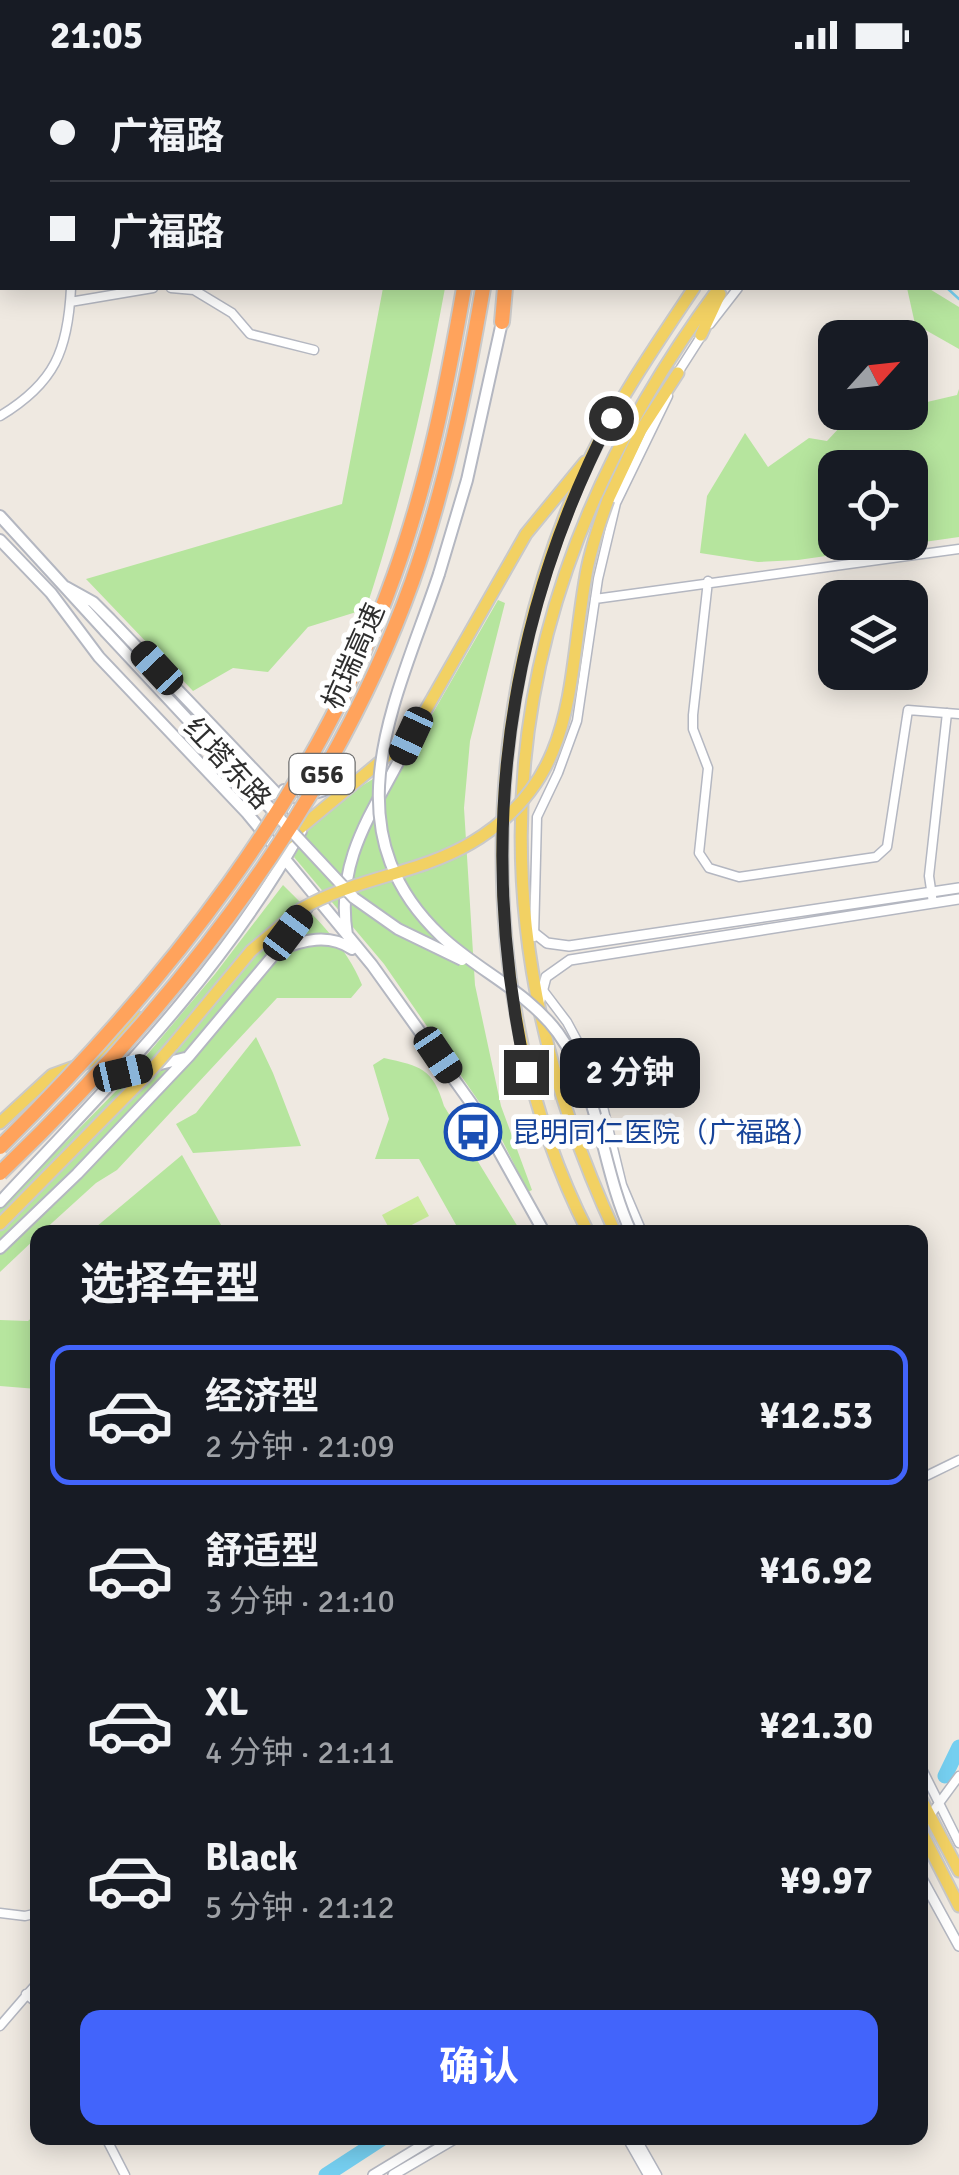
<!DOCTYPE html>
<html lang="zh">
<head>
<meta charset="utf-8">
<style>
	:root { --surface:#171b24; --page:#20242c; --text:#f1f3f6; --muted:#9ea1a6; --line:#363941; --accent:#4264fb }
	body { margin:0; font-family:Signika,"Noto Sans SC",sans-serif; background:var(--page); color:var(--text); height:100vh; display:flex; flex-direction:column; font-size:38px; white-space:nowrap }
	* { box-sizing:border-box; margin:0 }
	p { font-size:32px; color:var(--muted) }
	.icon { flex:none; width:55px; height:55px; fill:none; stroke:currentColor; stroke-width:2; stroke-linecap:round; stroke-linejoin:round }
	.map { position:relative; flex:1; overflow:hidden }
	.drawer { position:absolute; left:30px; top:1155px; width:898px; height:920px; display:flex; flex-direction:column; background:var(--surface); border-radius:20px; box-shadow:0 5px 25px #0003 }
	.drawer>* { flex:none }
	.top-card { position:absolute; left:0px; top:0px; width:960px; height:220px; box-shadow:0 5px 25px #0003; display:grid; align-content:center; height:220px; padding:0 50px; background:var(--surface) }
	.needle { width:65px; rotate:63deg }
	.buttons { position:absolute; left:818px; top:250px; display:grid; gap:20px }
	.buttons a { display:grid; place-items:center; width:110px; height:110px; border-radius:20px; background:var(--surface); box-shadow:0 5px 25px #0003; font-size:50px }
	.end { position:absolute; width:45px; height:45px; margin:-22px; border:12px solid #2e2e2e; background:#fff; box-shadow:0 0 0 5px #fff }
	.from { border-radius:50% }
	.bubble { position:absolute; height:70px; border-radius:20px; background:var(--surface); box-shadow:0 5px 25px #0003; font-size:32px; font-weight:700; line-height:70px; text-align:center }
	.car { position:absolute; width:30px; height:60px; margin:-30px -15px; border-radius:12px; box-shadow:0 0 8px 2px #0007; background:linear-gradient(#222 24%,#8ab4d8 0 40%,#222 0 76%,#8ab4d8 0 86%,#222 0) }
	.top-card b { display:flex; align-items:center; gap:35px; height:95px; font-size:38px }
	.top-card b+b { border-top:2px solid var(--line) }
	.top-card i { width:25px; height:25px; background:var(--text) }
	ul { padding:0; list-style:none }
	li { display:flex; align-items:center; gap:30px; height:140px; margin:0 20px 15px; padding:0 30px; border:5px solid transparent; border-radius:20px }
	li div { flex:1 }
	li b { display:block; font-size:38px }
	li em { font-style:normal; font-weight:700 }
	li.current { border-color:var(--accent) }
	li>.icon { width:90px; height:90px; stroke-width:1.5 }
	h2 { padding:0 50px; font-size:45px; line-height:120px }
	.cta { display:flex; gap:20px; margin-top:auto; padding:20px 50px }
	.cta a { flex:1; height:115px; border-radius:20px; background:var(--accent); color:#fff; font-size:40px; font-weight:700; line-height:115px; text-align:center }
	.status { display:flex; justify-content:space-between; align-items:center; height:70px; padding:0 50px; background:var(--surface); direction:ltr }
	.status svg { height:28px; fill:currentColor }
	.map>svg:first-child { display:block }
</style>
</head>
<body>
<div class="status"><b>21:05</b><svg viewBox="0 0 49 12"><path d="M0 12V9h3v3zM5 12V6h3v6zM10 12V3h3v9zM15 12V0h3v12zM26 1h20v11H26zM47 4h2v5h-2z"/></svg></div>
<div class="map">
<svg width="959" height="2105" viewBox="0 0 959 2105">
	<rect width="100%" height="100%" fill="#efe9e1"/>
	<path fill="#f0e6d1" d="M0,0H57L2,2V150Z"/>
	<path fill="#b6e59e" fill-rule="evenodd" d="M383,218H445C425,327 401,433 366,539L308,557L268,602L233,598L193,621L86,509L342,434Z
		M907,218H928L959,237V279L915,254Z
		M959,319V467L798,490L758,492L700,483L707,426L745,363L768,397L809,368L827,371L853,343L910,342V336L957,325ZM835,398H910V472H835Z
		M498,530L505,533L470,671L464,738L475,915L501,1036L532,1120L528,1122L493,1052L384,894L294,787L311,755L360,717L407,688Z
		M283,815C312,844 347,876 362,915L351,928H277L117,1100L96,1113L42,1162H38L37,1167L0,1202V1139L119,1018L215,904Z
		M256,967L273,1003L301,1076L193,1083L176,1054L196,1043Z
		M384,988C420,996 433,998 444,1036L521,1162H460L419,1089H375L389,1049L373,995Z
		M182,1085L225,1162H90Z
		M37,1243V1319L0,1316V1250L28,1251Z"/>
	<path fill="#c9ec9a" d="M418,1126L429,1146L398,1162H391L382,1145Z"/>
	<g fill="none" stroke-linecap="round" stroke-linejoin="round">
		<path stroke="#75cff0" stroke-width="2.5" d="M380,0L388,2
			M947,218L959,229"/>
		<path stroke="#75cff0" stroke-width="15" d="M945,1706L959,1677
			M326,2105L383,2068"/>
		<g stroke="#b4b7c1" stroke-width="11">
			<path id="minor" d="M81,2V0
				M823,2L824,0
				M888,2L890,0
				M171,218L194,220L232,243L250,264L314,280
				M70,232L153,218
				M710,254L738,218
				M677,304L702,265
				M0,346C55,313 68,280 71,218
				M708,511L693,645V659L708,698L699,783L709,798L739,807L876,787L887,777L908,640L959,644
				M595,529L959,479
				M933,833L929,806L947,643
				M534,867L537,747L558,703L577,651L598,509L616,433L668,326
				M542,919L567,952L595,1004L622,1115L642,1162
				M920,1409L959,1390
				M920,1695L959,1773
				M920,1759L959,1706
				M0,1843L25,1846L38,1843
				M26,1924L38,1934
				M0,1956L38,1912
				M106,2068L125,2105
				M627,2068L648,2105
				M636,2068L657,2105"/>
		</g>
		<g stroke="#b4b7c1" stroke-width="12">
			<path id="tertiary" d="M528,858L547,873L569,876L959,818
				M540,930L546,907L570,890L959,829
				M920,1805L959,1876
				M373,2105L434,2068
				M393,2105L456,2068"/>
		</g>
		<g stroke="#b4b7c1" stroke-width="14">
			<path id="secondary" d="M0,446L105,561
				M0,470L51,523L99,587L247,743L372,895L476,1040L544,1162
				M439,504L467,410L502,252
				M66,517L93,532L110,549L300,748
				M284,720L318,722L356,711
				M347,865C334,784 379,735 411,667
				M278,880C303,870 329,863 352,879
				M124,1003L185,988
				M0,1132C110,1014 222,903 301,761
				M0,1178L77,1104L189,986L277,881L307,838"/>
		</g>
		<g stroke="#c9c9c9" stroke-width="15">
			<path id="primary" d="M850,2L851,0
				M875,2L877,0
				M701,265L720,224
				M608,430L641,360L678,303
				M287,769L411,666L526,464L585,392
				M173,975L251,881L301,839
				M111,979L138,948
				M0,1053L52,1005L107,985
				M0,1154L146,1006
				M588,1162C469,928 477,621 591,386C620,327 658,272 694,218
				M615,1162C459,827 500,513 719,218
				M920,1727L959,1801
				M920,1759L959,1836"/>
		</g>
		<g stroke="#c9c9c9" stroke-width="18">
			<path id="motorway" d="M501,2V0
				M520,2V0
				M538,2V0
				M502,252L505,218"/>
		</g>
		<use href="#minor" stroke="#fff" stroke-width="8"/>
		<use href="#tertiary" stroke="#fff" stroke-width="9"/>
		<use href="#secondary" stroke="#fff" stroke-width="10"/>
		<use href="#primary" stroke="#f2d163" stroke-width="11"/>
		<use href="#motorway" stroke="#ffa35c" stroke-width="14"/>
		<g stroke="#b4b7c1" stroke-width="14" stroke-linecap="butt">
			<path id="secondary-bridge" d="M439,504C398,627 326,757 441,866C478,901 527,921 558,963C601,1022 601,1098 631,1162
				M105,561L354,828L398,859L462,890"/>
		</g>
		<g stroke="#c9c9c9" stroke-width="15" stroke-linecap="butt">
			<path id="primary-bridge" d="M301,839C355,808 418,804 471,773C577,710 567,616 585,511C589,483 598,457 608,430
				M146,1006L173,975"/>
		</g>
		<g stroke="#c9c9c9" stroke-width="18" stroke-linecap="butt">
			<path id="motorway-bridge" d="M0,1077C165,914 315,727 394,506C428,412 447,315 464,218
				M0,1103C173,937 330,740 412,512C446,416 466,318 483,218"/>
		</g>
		<use href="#secondary-bridge" stroke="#fff" stroke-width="10"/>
		<use href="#primary-bridge" stroke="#f2d163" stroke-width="11"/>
		<use href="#motorway-bridge" stroke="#ffa35c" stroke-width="14"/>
	</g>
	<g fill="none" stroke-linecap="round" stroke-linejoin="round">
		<path stroke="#2e2e2e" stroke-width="12" d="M526,1002C477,774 504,555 611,348"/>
	</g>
	<defs>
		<g id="bus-ring" transform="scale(2.875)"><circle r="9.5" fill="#fff" stroke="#1a4fb4" stroke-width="1.5"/><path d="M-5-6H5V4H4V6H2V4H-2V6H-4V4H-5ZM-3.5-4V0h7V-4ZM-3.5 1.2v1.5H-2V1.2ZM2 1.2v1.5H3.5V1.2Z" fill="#1a4fb4"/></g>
	</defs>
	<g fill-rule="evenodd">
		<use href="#bus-ring" x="473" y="1062"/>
	</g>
	<g text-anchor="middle" stroke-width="10" stroke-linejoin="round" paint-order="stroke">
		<rect fill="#fff" stroke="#6d6d6d" stroke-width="2.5" x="289.5" y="684" width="65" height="40" rx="8"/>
		<g font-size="25" font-weight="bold" fill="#2e2e2e">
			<text x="322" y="713">G56</text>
		</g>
		<g font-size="28" fill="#2e2e2e" stroke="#fff">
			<text transform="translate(353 586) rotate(-66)" y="10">杭瑞高速</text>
			<text transform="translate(228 693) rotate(47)" y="10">红塔东路</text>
		</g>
		<g font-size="28" fill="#164399" stroke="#fff" text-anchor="start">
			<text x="512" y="1072">昆明同仁医院（广福路）</text>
		</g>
	</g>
</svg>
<div class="buttons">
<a><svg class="needle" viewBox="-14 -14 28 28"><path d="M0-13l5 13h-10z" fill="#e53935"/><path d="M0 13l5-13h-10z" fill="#9ea1a6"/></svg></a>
<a><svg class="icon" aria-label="locate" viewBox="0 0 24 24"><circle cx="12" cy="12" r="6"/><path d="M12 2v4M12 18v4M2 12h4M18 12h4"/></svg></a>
<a><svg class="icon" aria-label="layers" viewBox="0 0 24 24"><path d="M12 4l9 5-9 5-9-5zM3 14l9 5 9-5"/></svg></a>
</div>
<i class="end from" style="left:611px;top:348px"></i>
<i class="end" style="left:526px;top:1002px"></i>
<div class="bubble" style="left:560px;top:968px;width:140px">2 分钟</div>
<i class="car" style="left:157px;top:598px;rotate:317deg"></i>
<i class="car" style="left:411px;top:666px;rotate:205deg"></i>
<i class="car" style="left:288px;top:863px;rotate:37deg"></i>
<i class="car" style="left:438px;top:985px;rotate:146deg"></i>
<i class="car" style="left:123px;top:1003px;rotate:77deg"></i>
<div class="top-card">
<b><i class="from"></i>广福路</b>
<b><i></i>广福路</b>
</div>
<section class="drawer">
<h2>选择车型</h2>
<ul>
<li class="current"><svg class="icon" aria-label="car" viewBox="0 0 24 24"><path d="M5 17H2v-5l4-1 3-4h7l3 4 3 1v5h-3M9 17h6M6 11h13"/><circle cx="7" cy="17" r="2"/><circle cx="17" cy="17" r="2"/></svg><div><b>经济型</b><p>2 分钟 · 21:09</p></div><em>¥12.53</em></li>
<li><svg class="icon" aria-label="car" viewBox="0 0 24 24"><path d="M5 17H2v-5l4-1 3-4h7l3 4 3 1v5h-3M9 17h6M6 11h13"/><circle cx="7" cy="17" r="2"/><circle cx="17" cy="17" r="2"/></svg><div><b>舒适型</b><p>3 分钟 · 21:10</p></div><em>¥16.92</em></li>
<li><svg class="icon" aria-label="car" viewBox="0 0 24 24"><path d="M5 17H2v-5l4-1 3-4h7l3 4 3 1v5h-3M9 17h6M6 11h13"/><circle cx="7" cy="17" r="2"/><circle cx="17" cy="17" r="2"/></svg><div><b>XL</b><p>4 分钟 · 21:11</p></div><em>¥21.30</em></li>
<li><svg class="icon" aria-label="car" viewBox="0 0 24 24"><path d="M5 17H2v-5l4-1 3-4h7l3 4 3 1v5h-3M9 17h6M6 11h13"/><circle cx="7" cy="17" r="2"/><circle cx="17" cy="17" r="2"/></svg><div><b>Black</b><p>5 分钟 · 21:12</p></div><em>¥9.97</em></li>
</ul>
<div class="cta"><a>确认</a></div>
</section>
</div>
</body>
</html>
